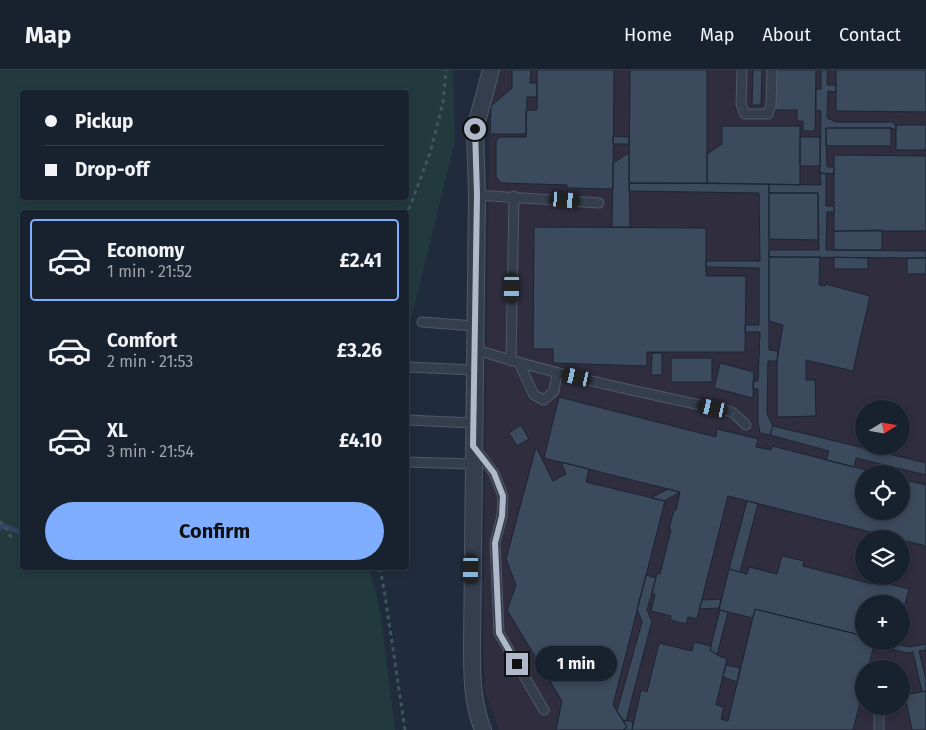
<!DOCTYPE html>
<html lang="en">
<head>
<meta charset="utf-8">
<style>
	:root { --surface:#18212e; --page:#212936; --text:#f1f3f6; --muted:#9fa3aa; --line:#363e4a; --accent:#7fadff }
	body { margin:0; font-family:"Fira Sans",sans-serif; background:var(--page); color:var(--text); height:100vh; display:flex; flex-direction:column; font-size:19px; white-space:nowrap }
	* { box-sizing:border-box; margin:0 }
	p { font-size:16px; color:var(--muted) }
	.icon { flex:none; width:28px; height:28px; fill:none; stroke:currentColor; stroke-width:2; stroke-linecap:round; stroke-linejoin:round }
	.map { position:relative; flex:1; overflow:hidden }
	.side { position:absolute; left:20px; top:140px; width:389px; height:360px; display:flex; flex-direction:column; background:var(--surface); border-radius:5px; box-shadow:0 2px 8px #0003,0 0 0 1px var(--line) }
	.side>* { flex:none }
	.hud { position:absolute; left:20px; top:20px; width:389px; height:110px; border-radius:5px; box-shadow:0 2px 8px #0003,0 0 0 1px var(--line); display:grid; align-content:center; height:110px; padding:0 25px; background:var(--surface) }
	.needle { width:32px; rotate:79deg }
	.controls { position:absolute; left:855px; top:330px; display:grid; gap:10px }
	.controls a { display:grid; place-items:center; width:55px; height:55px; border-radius:50%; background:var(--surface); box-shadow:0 2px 8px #0003,0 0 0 1px var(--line); font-size:25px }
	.end { position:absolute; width:22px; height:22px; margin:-11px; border:6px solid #afb9c9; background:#111; box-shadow:0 0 0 2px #111 }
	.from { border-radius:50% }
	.bubble { position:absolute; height:35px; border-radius:18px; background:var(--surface); box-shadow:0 2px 8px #0003,0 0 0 1px var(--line); font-size:16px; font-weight:700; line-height:35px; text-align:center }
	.car { position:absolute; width:15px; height:30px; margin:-15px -8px; border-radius:6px; box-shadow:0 0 4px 1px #0007; background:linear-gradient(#222 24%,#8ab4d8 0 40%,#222 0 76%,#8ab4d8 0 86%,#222 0) }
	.hud b { display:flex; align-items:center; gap:18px; height:48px; font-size:19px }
	.hud b+b { border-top:1px solid var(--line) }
	.hud i { width:12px; height:12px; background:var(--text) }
	ul { padding:9px 0 0; list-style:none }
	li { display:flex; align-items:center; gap:15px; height:82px; margin:0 10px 8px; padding:0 15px; border:2px solid transparent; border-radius:5px }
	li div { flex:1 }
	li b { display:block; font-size:19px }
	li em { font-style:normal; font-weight:700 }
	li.current { border-color:var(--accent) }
	li>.icon { width:45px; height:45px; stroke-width:1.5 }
	.action { display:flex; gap:10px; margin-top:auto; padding:10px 25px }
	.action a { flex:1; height:58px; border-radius:30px; background:var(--accent); color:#111; font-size:20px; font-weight:700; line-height:58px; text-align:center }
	header { display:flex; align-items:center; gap:30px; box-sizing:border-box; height:70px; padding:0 25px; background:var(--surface); border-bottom:1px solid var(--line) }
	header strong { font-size:24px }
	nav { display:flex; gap:28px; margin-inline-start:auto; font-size:18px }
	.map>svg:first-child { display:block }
</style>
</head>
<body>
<header>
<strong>Map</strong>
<nav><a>Home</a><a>Map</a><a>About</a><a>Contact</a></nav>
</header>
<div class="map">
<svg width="926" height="660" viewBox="0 0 926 660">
	<rect width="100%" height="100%" fill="#202c3d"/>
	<path fill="#2f2d3e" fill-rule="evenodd" d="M490,0H926V660H499L485,622L483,568ZM864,339H901V376H864ZM864,404H901V441H864ZM864,469H901V506H864ZM864,534H901V571H864ZM864,599H901V636H864Z"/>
	<path fill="#223a3e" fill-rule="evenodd" d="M0,0H453L455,71L406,270V142H22V498H371V506L377,527L382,555L395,660H0ZM22,22H406V128H22Z"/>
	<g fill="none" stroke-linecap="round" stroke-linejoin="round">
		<path stroke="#314464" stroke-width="5.5" d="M0,457L4,456L22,463"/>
	</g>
	<path fill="#3c4a5d" stroke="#1b2534" d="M512,0H531L530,13H537V27H527L526,64H490L491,36L512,18Z
		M537,0H614L613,119L567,118V115L501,113L496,107V71L500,67H526V40H537Z
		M630,0H707V113H629Z
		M753,0H762L761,35H752Z
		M776,0H816L815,61H803V51H797V40H775Z
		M821,0H828L827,15H836V22L828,21L827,48L836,52H892L896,55V60L891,58H826L827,97H834V104L820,103L821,41L816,40V19H821Z
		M836,0H926V42L836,41Z
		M896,55H926V80H896Z
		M722,56H800V115L707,113V84L722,74Z
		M826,58H891V76H826Z
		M613,66L629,67V74H613Z
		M800,67H820V96H800Z
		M629,83L630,157H612L613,93Z
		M834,85L926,86V161H834Z
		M820,103L826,104V136H834V142H827L826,180L926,181V188L769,187V180H819L818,123H769V114L821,115Z
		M629,113L769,114V280L778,281L777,291H768L767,344L773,356L770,365L760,363L758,352V319H753V311H758L760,262H745V255H759V198L706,197V191H760L759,123L629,121Z
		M769,123H818V170L769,169Z
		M534,157L706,158V206H746L745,282H647V296L553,293V279H533Z
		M882,160V180H834V161Z
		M769,187H820L819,215L825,216L826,214L870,226L853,301L806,290V310H815L816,346L777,347V291L783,255L769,251Z
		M834,187L868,188V199H834Z
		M907,188H926V204H907Z
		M652,283H662V305H651Z
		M671,288H712V312H671Z
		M720,293L754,302L753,328L714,318Z
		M559,327L716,367L717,359L758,369L756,377L771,380L772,376L882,404H864V441H901V409L926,415V476L728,426L697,549L688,547L686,554L670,550L671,546L651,541L655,524L652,523L657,503L660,504L671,460L669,459L674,440H676L680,422L544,388Z
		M521,355L529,369L517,376L509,363Z
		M773,356L926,393V405L856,388L854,397L826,390L829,381L770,365Z
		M536,377L553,411L566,404L561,392L589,399L586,412L665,431L613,635L627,657L623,660H556L562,631L507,540L516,515L506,489Z
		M668,419L680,422L664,431L651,428Z
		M747,431L758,434L740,502L729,499Z
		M782,486L804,491L803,496L872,514L873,510L909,519L901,550V534H864V566L755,539L753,548L719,540L729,499L747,504L749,497L777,504Z
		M646,505L656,508L647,540L652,551L626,651L623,650L617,641L642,552L637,539Z
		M721,529L719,538L699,539L702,530Z
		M755,539L864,566V571H875L868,599H864V617L853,660H632L641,620L647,622L659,573L692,581L694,572L711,576L710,580L719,586L727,589L716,635L724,637L721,649L728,651Z
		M720,540L728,542L717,585L710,580Z
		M875,571H885L909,577L926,574V580L919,581L926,609V621L922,622L913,582L907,583L874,575Z
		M726,595L740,598L737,612L723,607Z
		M926,621V660H912L905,625Z
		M623,650L633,652L632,660H623L627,657Z"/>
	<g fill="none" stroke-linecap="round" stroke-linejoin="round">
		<g stroke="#4f5968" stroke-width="11">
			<path id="service" d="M742,0L741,34L745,44H768L771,35L772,0
				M477,125L599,133
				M422,252L474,256
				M474,279C558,306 646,323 732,342L746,355
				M511,291L514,126
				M519,293L534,325L544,330L554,321L557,303
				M409,297L474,300
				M406,350L474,353
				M475,378L494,403L503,426L502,446L495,473L499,563L544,640
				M406,392L473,394
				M879,660V636"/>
		</g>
		<g stroke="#4f5968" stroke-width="18">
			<path id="minor" d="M483,660C472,632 472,606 472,576L477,125L475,59L491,0"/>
		</g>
		<path stroke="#3d5659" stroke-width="3" stroke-dasharray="4 4" stroke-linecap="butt" d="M406,147L430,83L443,33L446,0
			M0,451L9,462L12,470
			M380,498L385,525L405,660"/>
		<use href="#service" stroke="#343e4d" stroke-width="9"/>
		<use href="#minor" stroke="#343e4d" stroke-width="16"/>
	</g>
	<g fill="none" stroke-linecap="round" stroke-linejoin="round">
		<path stroke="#afb9c9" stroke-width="6" d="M475,59L477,125L473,376L494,403L503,426L502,446L495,473L499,563L517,594"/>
	</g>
</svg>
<div class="controls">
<a><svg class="needle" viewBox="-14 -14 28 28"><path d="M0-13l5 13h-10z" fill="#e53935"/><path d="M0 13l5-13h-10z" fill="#9fa3aa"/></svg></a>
<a><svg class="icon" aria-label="locate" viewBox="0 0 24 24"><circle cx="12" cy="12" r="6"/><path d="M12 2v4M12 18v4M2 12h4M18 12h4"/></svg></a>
<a><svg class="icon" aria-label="layers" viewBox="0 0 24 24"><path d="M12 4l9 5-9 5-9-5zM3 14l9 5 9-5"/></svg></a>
<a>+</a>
<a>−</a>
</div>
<i class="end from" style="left:475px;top:59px"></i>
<i class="end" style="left:517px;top:594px"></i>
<div class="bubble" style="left:535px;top:576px;width:82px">1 min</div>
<i class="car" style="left:565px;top:130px;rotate:95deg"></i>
<i class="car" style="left:512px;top:218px;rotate:181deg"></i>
<i class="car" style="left:577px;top:307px;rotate:283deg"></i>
<i class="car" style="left:713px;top:338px;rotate:283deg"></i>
<i class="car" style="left:471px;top:499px;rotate:181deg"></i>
<div class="hud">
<b><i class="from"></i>Pickup</b>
<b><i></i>Drop-off</b>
</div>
<section class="side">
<ul>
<li class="current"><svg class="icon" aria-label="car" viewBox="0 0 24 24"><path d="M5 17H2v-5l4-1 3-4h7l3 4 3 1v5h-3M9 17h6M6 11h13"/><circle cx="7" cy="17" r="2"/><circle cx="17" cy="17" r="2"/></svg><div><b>Economy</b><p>1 min · 21:52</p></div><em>£2.41</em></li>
<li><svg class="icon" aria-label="car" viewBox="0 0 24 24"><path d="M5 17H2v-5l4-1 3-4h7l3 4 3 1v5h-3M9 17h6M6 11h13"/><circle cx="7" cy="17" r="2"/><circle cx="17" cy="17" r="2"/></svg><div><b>Comfort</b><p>2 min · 21:53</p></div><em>£3.26</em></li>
<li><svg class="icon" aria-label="car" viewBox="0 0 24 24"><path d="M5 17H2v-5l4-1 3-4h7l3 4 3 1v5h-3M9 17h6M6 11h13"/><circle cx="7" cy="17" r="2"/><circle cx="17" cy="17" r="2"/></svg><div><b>XL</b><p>3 min · 21:54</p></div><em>£4.10</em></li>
</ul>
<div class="action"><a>Confirm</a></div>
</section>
</div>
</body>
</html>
